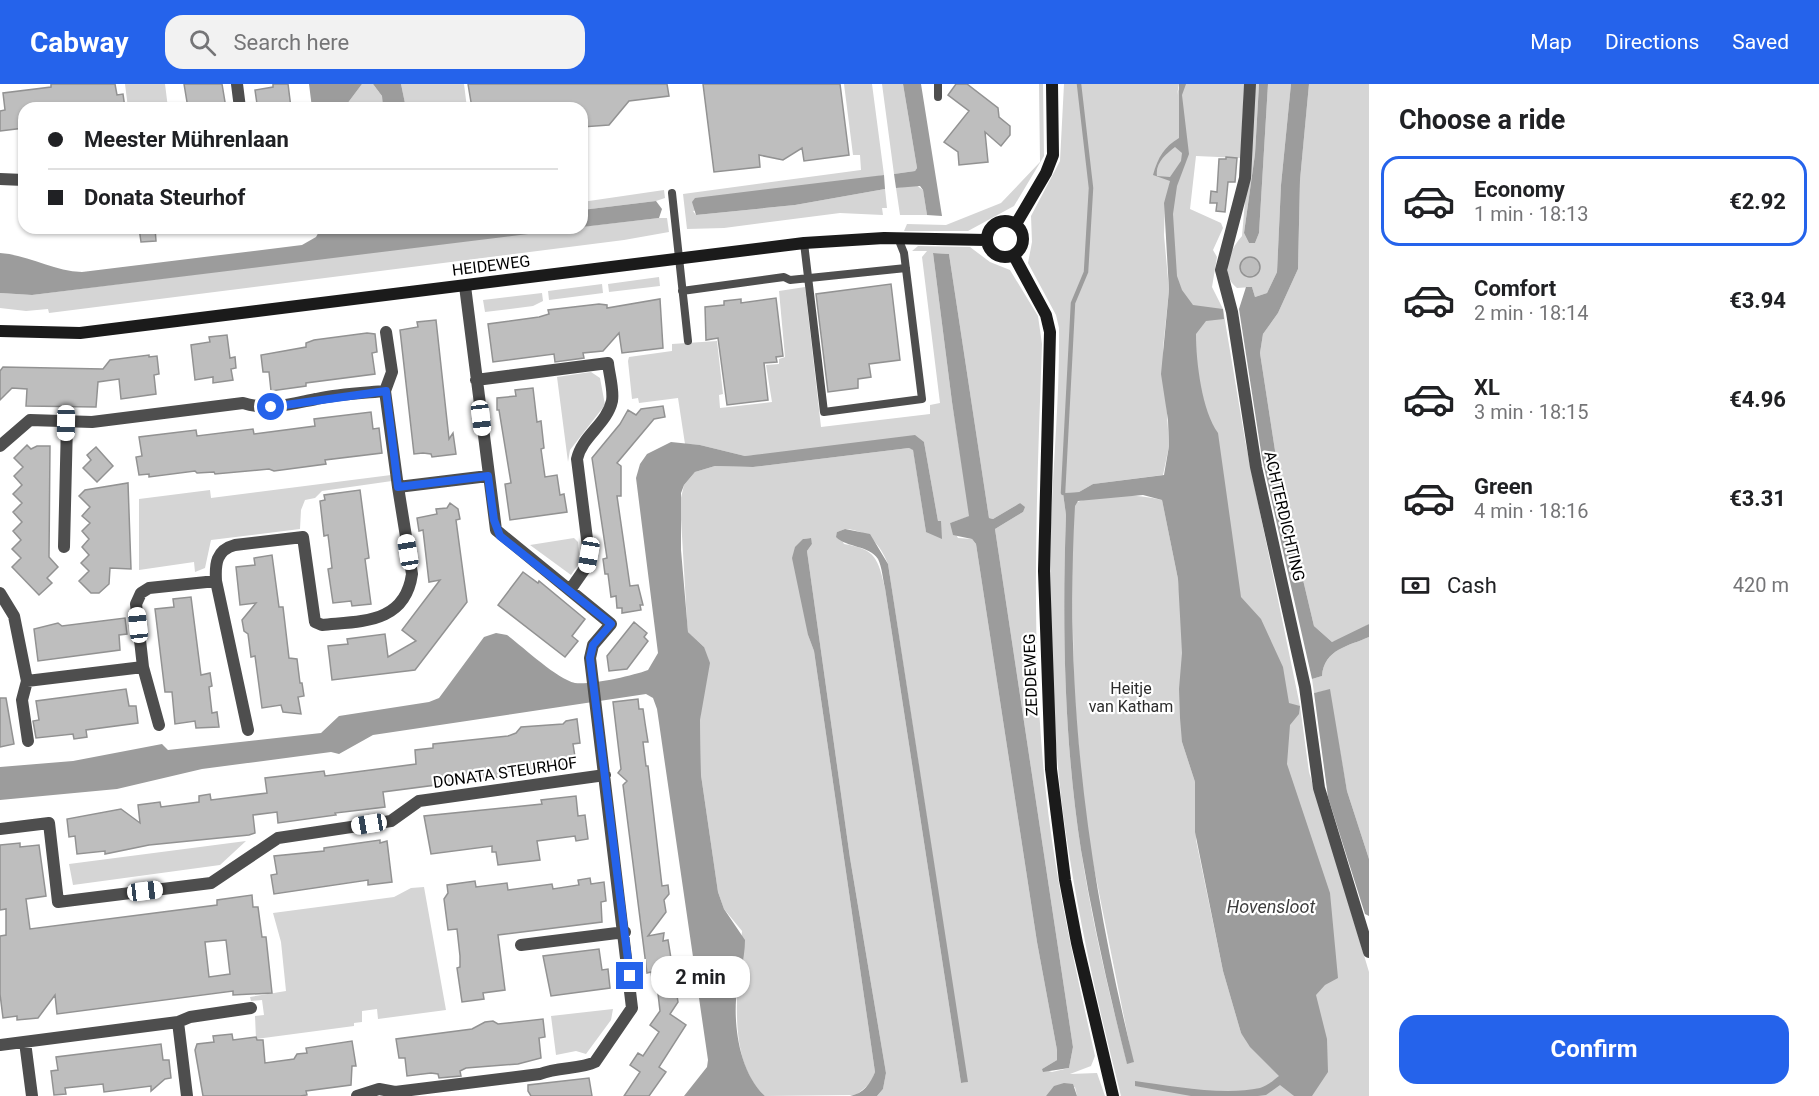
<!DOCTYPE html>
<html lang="en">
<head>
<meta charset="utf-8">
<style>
	:root { --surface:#fff; --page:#f2f2f2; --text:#202124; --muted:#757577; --line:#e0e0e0; --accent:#2563eb }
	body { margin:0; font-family:Roboto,sans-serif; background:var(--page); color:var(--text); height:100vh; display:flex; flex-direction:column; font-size:22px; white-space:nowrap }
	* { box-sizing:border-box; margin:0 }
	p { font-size:20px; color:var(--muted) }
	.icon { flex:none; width:33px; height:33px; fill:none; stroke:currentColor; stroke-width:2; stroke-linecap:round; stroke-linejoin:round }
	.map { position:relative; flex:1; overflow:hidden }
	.side { display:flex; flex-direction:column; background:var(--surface); width:450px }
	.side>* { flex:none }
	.banner { position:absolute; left:18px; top:18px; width:570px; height:132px; border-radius:18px; box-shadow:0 2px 4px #0004; display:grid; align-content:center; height:132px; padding:0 30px; background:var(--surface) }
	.end { position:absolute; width:27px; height:27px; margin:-14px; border:8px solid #2563eb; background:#fff; box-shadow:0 0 0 3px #fff }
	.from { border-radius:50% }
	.bubble { position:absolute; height:42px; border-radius:18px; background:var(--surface); box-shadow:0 2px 4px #0004; font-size:20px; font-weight:700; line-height:42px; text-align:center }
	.car { position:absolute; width:18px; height:36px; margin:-18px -9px; border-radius:8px; box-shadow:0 0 4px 2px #0007; background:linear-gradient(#fff 24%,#345 0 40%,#fff 0 76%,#345 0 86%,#fff 0) }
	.banner b { display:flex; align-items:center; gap:21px; height:57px; font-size:22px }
	.banner b+b { border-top:2px solid var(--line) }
	.banner i { width:15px; height:15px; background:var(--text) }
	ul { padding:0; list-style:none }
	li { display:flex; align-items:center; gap:18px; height:90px; margin:0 12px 9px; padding:0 18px; border:3px solid transparent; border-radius:18px }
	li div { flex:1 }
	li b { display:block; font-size:22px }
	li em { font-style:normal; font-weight:700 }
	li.selected { border-color:var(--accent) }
	li>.icon { width:54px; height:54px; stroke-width:1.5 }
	h2 { padding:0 30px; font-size:27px; line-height:72px }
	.pay { display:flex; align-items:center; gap:15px; height:66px; padding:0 30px; font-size:22px }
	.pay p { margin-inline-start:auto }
	.action { display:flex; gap:12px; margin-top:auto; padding:12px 30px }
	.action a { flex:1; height:69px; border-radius:18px; background:var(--accent); color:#fff; font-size:24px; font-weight:700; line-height:69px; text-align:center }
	header { display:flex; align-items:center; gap:36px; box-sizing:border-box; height:84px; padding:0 30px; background:var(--accent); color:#fff }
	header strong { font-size:28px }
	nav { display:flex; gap:33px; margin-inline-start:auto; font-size:21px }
	.search { width:420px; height:54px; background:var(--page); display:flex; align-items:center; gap:15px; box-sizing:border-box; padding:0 21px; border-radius:18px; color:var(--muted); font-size:22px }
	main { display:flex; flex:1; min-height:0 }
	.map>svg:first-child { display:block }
</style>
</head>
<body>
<header>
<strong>Cabway</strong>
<div class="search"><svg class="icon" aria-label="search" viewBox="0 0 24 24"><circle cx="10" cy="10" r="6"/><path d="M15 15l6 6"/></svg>Search here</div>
<nav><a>Map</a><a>Directions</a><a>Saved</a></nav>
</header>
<main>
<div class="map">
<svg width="1369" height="1012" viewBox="0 0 1369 1012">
	<rect width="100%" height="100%" fill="#fff"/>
	<path fill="#d5d5d5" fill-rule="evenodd" d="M125,0H165L168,24H128Z
		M362,0H373L382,12L383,24H344Z
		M401,0H464L467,24H406Z
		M844,0H872L884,91L693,127L696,131L795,121L885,105L887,124H882L883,131L840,129L724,144L687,145L683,110L861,86L860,71H853Z
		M882,0H903L917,84L915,87L894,90Z
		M1039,0H1043L1044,72L1014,122L968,147H904L907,140L946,141L1001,119L1040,78Z
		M1064,0H1179L1177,11L1180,0H1244L1241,74L1196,72L1190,125L1221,139L1223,144L1213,166L1217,173L1212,203L1223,225L1245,356L1300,622L1309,688L1369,888V1012H1295L1165,114L1164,151L1169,206L1163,264L1169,362L1163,391L1093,400L1079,408L1063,409L1066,431C1062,542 1064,656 1081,766C1092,838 1109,909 1127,979L1133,978L1085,739L1074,608L1071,421C1095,408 1136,410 1162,416L1178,495L1182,537V658L1195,698L1196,756L1223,887L1241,949L1280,992L1294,1012H1121C1099,926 1079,838 1066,750C1053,664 1051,575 1050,488C1050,407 1060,325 1059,244L1056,231L1028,179L1032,158L1031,132L1060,77Z
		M1255,0H1259L1255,70L1244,149L1249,159H1255L1259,149L1268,0H1291L1281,101L1277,188L1267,209L1255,213L1252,203L1237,204C1219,189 1229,167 1242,152Z
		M1309,0H1369V540L1348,553L1332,558L1314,542L1280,399L1260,269L1263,250L1278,229L1298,185L1300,96Z
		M916,101L923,106L927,131H900L896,104Z
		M664,106L665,114L656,117L582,126V118Z
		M659,134H667L669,148L624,156L49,229L48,225L26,227L0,224V209L32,211L457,157Z
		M918,162L970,163L990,178L1010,186L1038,232L1042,260C1037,406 1030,554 1045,700C1054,792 1075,882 1095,972L1091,982L1070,990L1097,989L1105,1012H1077L1075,1003L1046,1012H877L883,1005L886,989L850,774L807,467L812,460L810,454L803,455L808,551L814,567L875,988L871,999L856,1011L765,1012C724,975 739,896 742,847L724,825L718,808L701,691L700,636L704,563L688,548L687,537L680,418L684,401L695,388L715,382L753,383L909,364L913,365L926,448L938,437L924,358L745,372L700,361L685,360L678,314L639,319L638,314L632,315L628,277L629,273L672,267V260L717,257L723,310L719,311L720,324L772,318L766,281L779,280V275L785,273L779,207L805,203L821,343L930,330V321L940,319L922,173L927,167H912ZM933,169L949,170L989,434L993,435L1020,419L1023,428L995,445L1073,963L1069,984L1052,988L1042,985L1057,976V966L1037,858L976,460L972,455L958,454L950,439L970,432L952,318ZM845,445C868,446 880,460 888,480L967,998L961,999L885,504C878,475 876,465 844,460L837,448Z
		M659,193L660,202L609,208L608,200Z
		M602,200L603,209L549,216L548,207Z
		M542,209L543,217L533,222L485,228L483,216Z
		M591,288L600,294L605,321L570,366L568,378L557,293Z
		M391,391L392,397L322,407L315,414L305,416L301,426L300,445L211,456L205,484L195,488L194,478L139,486V415L210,406L211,414Z
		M574,454L578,458L580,478L571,491L530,461Z
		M1369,553V775L1347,707L1329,606L1314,609L1312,595L1322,592C1324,565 1349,562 1369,553Z
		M246,757L220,781L73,801L69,780Z
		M424,803L446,926L378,935L377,925L362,927V938L354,939V942L256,955L255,932L264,931L262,916L251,917L250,913L286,907L281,858L273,829L394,813L411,804Z
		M613,925L611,936L586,970L576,967L556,971L551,932Z"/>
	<path fill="#9c9c9c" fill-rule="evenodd" d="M309,0H362L344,24H312Z
		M373,0H401L406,24H383L382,12Z
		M903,0H921L942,132L927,131L923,106L920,102L896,104L894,90L915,87L917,84Z
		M1179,0H1186L1182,11L1189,70L1177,102L1173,130L1177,192L1182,206L1193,221L1223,225L1224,235L1206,237L1196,250C1196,278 1202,327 1218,349L1241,513L1261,535L1283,583L1289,619L1300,622L1299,630L1290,641L1287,680L1330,809L1338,894L1325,901L1316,911L1327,955L1328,988L1312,1012H1294L1280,1001L1266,1011L1258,1012H1191L1135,1002V997C1171,1002 1224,1012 1260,1004C1267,1002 1274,996 1279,992L1250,963L1241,949L1223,887L1195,748V698L1182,658L1180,634L1179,605L1182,569L1178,495L1162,416L1143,411L1078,417L1075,422C1064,614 1088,792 1134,978L1127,980C1109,909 1093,838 1081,766C1064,656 1062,542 1066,431L1063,409L1079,408L1093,400L1164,391L1169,362L1168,336L1161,290L1169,206L1164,119L1170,97L1153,91C1158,73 1164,63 1179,54ZM1175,63L1182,69L1181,77L1170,93L1157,92C1155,79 1166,70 1175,63Z
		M1259,0H1268L1259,149L1255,159H1249L1244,149L1255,70Z
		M1291,0H1309L1300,96L1298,185L1278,229L1263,250L1260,269L1280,399L1314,542L1332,558L1369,540V553C1349,562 1324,565 1322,592L1312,595L1262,374L1239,225L1246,203H1252L1255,213L1267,209L1277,188L1281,101Z
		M884,91L885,105L795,121L696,131L692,118L695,114Z
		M656,117L662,125L659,134L582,143V126Z
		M321,144H577L32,211L0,209V169C29,171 53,187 82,188L302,161L316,153Z
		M933,169L949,170L989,434L993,435L1020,419L1025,423L1023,428L995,445L1073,963L1069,984L1043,988L1042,985L1057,976V966L1037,858L976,460L972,455L953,451L950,439L969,432L952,318Z
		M915,351L924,358L938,437H941L942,455L926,448L913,366L909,364L753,383L715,382L695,388L684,401L681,409V466L688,548L704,563L710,579L700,636L701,691L718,808L724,825L745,856C745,876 738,896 736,916C734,947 741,990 765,1012H684L707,983L708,976L657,625L653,614L646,610L373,651L339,670L331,668L202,685L117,705L0,716V683L73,677L162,660L168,666L321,649L339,632L429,618L439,614L484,553L496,549L507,551C523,563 557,595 575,599C591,601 632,592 648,586L658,569L636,394L640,380L647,370L671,358L700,361L745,372Z
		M845,445L870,450L888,480L968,998L961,999L885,504C883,496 882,483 878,475C869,461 847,464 836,453L837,448Z
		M811,454L812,460L807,467L850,774L886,989L883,1005L877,1012H850C863,1010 871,999 875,988L814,567L808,551L792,474L795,463L803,455Z
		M1330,605L1347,707L1369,775V832L1365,830L1328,713L1314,609Z
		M1064,999L1073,1000L1077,1012H1046L1054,1002Z"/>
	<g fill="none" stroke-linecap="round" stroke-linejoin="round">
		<path stroke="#9c9c9c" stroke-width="4.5" d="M1063,409L1073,219L1086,188L1091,104L1079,0"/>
	</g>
	<path fill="#bebebe" stroke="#929292" stroke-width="1.5" fill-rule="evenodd" d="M51,0H115L117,11L123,10L125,24H24V44L0,47V27L5,26L3,9L51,3Z
		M184,0H222L226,24H188Z
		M273,0H288L291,24H272L271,19L257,20L255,6L273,3Z
		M468,0H667L669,12L629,17L609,41L582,43V24H472Z
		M703,0H840L849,71L804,77L802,64L783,76L759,71L760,83L714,88Z
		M956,0H967L998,24L999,33L1010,42V51L1001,62L985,48L988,78L959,81L958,68L944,58L969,27L948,11Z
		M1226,73L1237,74L1235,98H1228L1225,128L1216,127L1217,119H1210L1211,107L1217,108L1219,75H1226Z
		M139,144H155L156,157L141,158Z
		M1240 183a10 10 0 1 1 20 0a10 10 0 1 1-20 0Z
		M891,200L900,276L869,280L871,293L858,295V304L828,308L816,210Z
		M776,214L783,272L776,273L777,278L764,279L768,316L727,321L718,254L706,256L705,223L724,221V217L741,215V219Z
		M660,215L663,264L622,269L619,249L603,267L583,269L584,274L555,278L554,270L493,278L488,240L539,233L549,230L548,226L599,220L607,221V224Z
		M436,236L449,355L453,349L456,370L432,373L431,370L423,369L414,370L400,246L418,243L417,238Z
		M367,249L375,250L377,268L372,269L375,290L306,299V302L271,307L269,288H263L261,271L306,263V259L314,256Z
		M227,251L230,274L235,273L236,284L231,285L233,296L213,299V293L195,296L191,261L210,258L209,253Z
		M149,271V273L157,272L159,290L154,291L156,310L121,315L119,295L98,298L96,323L26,322L27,305L12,304L0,316V287L3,283L103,285L110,276Z
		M533,304L537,338L541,337L544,364L541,365L545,393L557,391L560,411L564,410L567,428L510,436L505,400L511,399L499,326H497V314L516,312L515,306Z
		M663,322L665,333L654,335L617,379L621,382V412H617L630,502L638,501L643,521H640L641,526L622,529V524H617L616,512L611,513L608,490H605L603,475L607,474L592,374L620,340L628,326L636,331L641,325Z
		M371,328L373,345L379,344L382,369L325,376L326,380L274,387L269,385L215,390L214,388L197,389L195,387L149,393V390L139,391L136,373L142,372L139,353L196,346L197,352L253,345L254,350L315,342L314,335Z
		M27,361L31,365L37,362H50L49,473L58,483L47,494L52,499L39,511L12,483L21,474L12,465L21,456L13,447L22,438L13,428L22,419L13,410L22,401L14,392L23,383L14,374Z
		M96,363L113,382L97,398L83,384L91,376L87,371Z
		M128,399L131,485L110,484L109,500L99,509H91L79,497L89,487L81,479L89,471L82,463L89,455L82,447L90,439L82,432L90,423L79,412L85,406Z
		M360,406L369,474L365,475L371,520L352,522L351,517L333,519L328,485L332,484L330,467L328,451L324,452L320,417L325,416L324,411Z
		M450,419L458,425L460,435L456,436L467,518L415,586L332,596L328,562L348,560L347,555L385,550L388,573L416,557L402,546L440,496L429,498L423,446L419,447L417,434L437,430L436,425L447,424Z
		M272,471L279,523H283L289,574L297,575L300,599H302L304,612L298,613L301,630L283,628L281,621L262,624L255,572L251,573L248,550L244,547L242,536L256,519L240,521L236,483L255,481L254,474Z
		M523,488L538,499L539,497L585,535L572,552L578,557L565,573L498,521Z
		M191,513L201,591L210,589L212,602L209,603L212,629L217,628L219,643L196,644L195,637L175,640L172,608H165L155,525L174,523L173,515Z
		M125,534L127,550L119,551L120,566L38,577L34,545L58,539L62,542Z
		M634,538L647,549L644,553L648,557L627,585L609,587L607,572Z
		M126,605L129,622H136L138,639L86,646L87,653L74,655L73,650L36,654L33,637L39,636L36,617Z
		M0,614H6L14,660L0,663Z
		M638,615L639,625H643L645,639L648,658H643L646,682H648L662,802L668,801L669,810L664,816L666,828L648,852L664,849L663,857L668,856L678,918L670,930L686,941L659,983L666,988L649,1012H624L640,988L630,981L638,969L643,972L659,948L650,941L660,927L657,901H653L651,888L647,889L623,701L627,697L618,689L621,685L613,618Z
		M577,635L580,659L573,660L576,679L504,688L505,692L383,708L385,723L335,729L336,731L278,739L277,728L253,731L255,749L249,751L149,761L105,770V767L77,770L75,752L69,753L67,735L121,725L140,739L138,721L160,718L161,723L199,718V712L210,710L211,716L267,709L265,694L324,687L325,692L416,680L415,666L433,664V660L508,652L516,649L521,643L563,640L566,637Z
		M576,712L578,732L585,731L588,755L576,757L575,752L537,757L540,776L498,781L496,768H492V762L431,770L424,732L542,720L541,716Z
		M380,756V759L387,757L392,798L368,801V796L274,810L271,791L277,790L274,772L324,767V764Z
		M20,759V763L39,761L46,812L26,815L30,845L217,821V816L252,811L253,823H258L262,853H266L272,909L233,911V907L57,930L55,911L38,934L17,936V932L3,934L0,910V852L6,851V825L0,826V761ZM226,856L230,890L209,893L205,858Z
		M590,794L591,800L604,798L606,817L601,818L602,838L498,851L505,906L483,909L484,915L462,918L457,884L460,883V872L457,845L448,846L444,815L448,809L447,801L475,797L476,803L507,799L508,806L552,800L553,805L579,801L578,796Z
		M599,865L602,886L608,885L610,904L551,912L543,872Z
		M543,935L545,953L539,954L541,974L518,980L466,984L460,987L461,992L439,994L438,990L431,989L407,992L405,974H399L396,955L472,945L485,938L493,937L498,940Z
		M232,950L233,956L256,953L257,956H263L265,979L294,975L297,970L307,969L306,964L352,957L356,982H352L351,1001L306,1007L307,1011L300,1012H203L195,966L197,960L214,958L213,952Z
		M161,960L163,976H169L171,994L165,995L151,1007V1002L104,1008L103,1000L65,1004L66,1010L54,1011L51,987L58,986L56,973Z
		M589,994L592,1012H531L528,1007V1001Z"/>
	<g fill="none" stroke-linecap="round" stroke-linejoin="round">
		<path stroke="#4e4e4e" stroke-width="8" d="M938,0V13
			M672,109L688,257
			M804,159L824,328L922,315L904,169L898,154
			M682,207L784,193L790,196L906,184"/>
		<path stroke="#4e4e4e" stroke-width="12" d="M237,0L240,24
			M1250,0L1245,94L1221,186L1232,228L1256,383L1305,603L1319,704L1369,868
			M0,95L24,96
			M476,296L608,279C609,290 614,306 612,317C607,340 582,352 577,375L589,471L586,483L570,506
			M385,307L392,288L386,248
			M0,362L30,336L92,338L243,319C269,327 291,320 316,315C338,310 363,309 385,307L398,403L488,392
			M64,463L67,339
			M216,497L248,646
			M0,509L14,532L27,597L143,583L136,520L141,509L149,504L216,497C215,480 216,466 235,461L303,453L315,538L322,541C361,537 405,540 412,490L398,403
			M143,583L159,641
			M27,597L22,616L28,657
			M0,745L49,739L58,818L211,799L278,754L391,737L419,717L605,691
			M521,861L625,848
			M178,938L187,1012
			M25,958L32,1012
			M0,961L178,938L190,933L251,924
			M357,1012L379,1005L395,1008L540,990C558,983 581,985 595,978L632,924L590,574L593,561L611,540L496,446L465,202"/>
		<path stroke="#1b1b1b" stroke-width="12" d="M987 155a18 18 0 1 1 36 0a18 18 0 1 1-36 0Z
			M1016,140L1046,89L1053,71L1052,0
			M1014,172L1046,231L1050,248L1044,487L1051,685L1065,796L1077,859L1113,1012
			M0,247L80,249L804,159L884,154L986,156"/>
	</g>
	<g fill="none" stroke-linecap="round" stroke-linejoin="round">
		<path stroke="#2563eb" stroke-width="8" d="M271,323L386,307L398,403L488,392L494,436L500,452L611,540L593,561L590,574L630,892"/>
	</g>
	<g text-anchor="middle" stroke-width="4.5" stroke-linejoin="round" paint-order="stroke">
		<g font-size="16" fill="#000" stroke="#fff">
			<text transform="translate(491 181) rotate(-7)" y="6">HEIDEWEG</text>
			<text transform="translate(1285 432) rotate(77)" y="6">ACHTERDICHTING</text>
			<text transform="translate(1030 591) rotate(-92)" y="6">ZEDDEWEG</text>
			<text transform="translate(505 688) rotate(-8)" y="6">DONATA STEURHOF</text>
		</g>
		<g font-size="16" fill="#2c2c2c" stroke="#fff">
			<text x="1131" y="610">Heitje<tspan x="1131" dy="18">van Katham</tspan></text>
		</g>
		<g font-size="18" font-style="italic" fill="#3d3d3d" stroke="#fff">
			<text x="1271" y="829">Hovensloot</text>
		</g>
	</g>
</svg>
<i class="end from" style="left:271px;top:323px"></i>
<i class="end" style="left:630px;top:892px"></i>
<div class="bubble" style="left:651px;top:872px;width:99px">2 min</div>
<i class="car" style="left:481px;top:334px;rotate:173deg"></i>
<i class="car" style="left:66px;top:339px;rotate:181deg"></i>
<i class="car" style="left:408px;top:468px;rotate:351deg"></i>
<i class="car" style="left:589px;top:471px;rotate:190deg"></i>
<i class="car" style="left:138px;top:541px;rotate:354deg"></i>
<i class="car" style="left:369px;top:740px;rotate:261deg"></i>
<i class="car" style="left:145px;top:807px;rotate:83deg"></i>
<div class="banner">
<b><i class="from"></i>Meester Mührenlaan</b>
<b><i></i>Donata Steurhof</b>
</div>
</div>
<section class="side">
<h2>Choose a ride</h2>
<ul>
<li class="selected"><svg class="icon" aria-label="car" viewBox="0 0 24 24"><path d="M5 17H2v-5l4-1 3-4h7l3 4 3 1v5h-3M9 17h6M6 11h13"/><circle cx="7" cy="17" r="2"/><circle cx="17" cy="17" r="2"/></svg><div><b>Economy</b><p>1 min · 18:13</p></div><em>€2.92</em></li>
<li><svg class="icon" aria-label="car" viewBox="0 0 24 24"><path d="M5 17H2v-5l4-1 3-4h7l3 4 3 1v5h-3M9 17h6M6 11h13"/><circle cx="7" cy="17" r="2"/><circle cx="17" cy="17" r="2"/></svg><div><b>Comfort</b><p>2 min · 18:14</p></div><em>€3.94</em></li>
<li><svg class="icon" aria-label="car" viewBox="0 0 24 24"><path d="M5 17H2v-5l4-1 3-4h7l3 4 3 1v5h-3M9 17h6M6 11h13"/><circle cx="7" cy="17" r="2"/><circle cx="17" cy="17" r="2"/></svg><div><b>XL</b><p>3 min · 18:15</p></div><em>€4.96</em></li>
<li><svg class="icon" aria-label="car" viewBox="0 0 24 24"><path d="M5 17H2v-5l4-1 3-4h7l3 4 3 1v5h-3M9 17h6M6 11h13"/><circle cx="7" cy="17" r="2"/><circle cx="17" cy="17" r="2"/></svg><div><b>Green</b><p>4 min · 18:16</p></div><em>€3.31</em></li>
</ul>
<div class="pay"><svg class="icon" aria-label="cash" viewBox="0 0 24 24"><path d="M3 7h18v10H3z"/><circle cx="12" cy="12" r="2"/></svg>Cash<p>420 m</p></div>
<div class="action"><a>Confirm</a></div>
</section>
</main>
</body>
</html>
